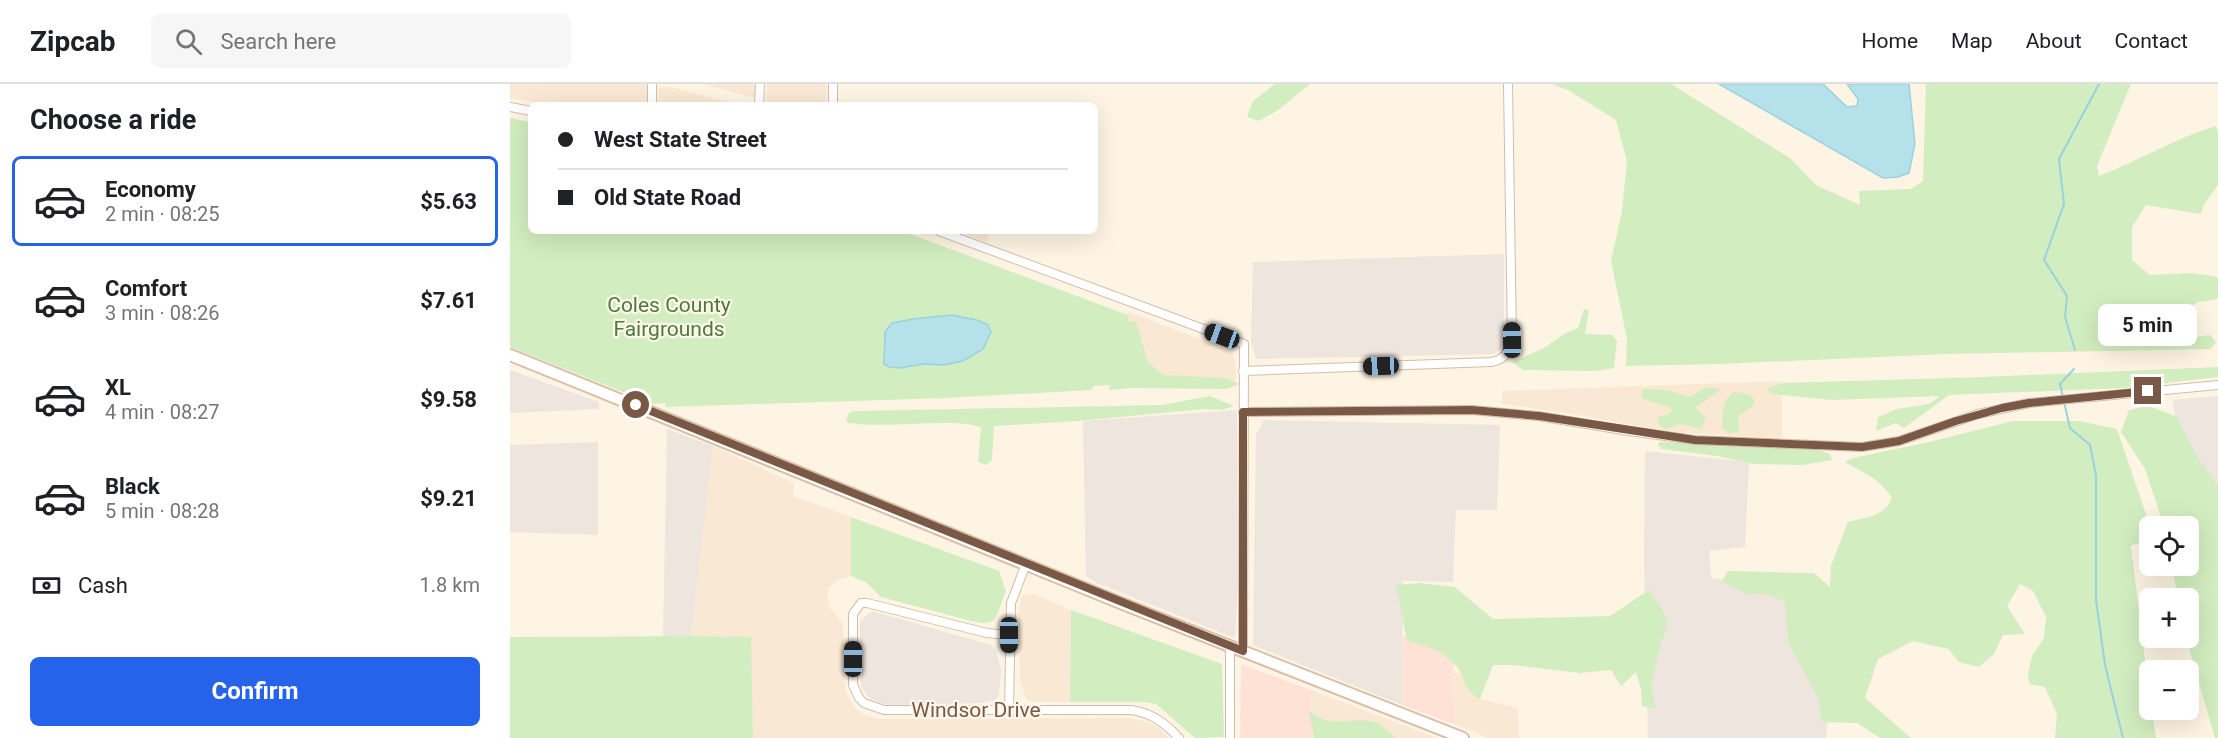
<!DOCTYPE html>
<html lang="en">
<head>
<meta charset="utf-8">
<style>
	:root { --surface:#fff; --page:#f6f6f6; --text:#202124; --muted:#757577; --line:#e0e0e0; --accent:#2563eb }
	body { margin:0; font-family:Roboto,sans-serif; background:var(--page); color:var(--text); height:100vh; display:flex; flex-direction:column; font-size:22px; white-space:nowrap }
	* { box-sizing:border-box; margin:0 }
	p { font-size:20px; color:var(--muted) }
	.icon { flex:none; width:33px; height:33px; fill:none; stroke:currentColor; stroke-width:2; stroke-linecap:round; stroke-linejoin:round }
	.map { position:relative; flex:1; overflow:hidden }
	.drawer { display:flex; flex-direction:column; background:var(--surface); width:510px }
	.drawer>* { flex:none }
	.banner { position:absolute; left:18px; top:18px; width:570px; height:132px; border-radius:9px; box-shadow:0 6px 24px #0002; display:grid; align-content:center; height:132px; padding:0 30px; background:var(--surface) }
	.tools { position:absolute; left:1629px; top:432px; display:grid; gap:12px }
	.tools a { display:grid; place-items:center; width:60px; height:60px; border-radius:9px; background:var(--surface); box-shadow:0 6px 24px #0002; font-size:30px }
	.end { position:absolute; width:27px; height:27px; margin:-14px; border:8px solid #795846; background:#fff; box-shadow:0 0 0 3px #fff }
	.from { border-radius:50% }
	.bubble { position:absolute; height:42px; border-radius:9px; background:var(--surface); box-shadow:0 6px 24px #0002; font-size:20px; font-weight:700; line-height:42px; text-align:center }
	.car { position:absolute; width:18px; height:36px; margin:-18px -9px; border-radius:8px; box-shadow:0 0 4px 2px #0007; background:linear-gradient(#222 24%,#8ab4d8 0 40%,#222 0 76%,#8ab4d8 0 86%,#222 0) }
	.banner b { display:flex; align-items:center; gap:21px; height:57px; font-size:22px }
	.banner b+b { border-top:2px solid var(--line) }
	.banner i { width:15px; height:15px; background:var(--text) }
	ul { padding:0; list-style:none }
	li { display:flex; align-items:center; gap:18px; height:90px; margin:0 12px 9px; padding:0 18px; border:3px solid transparent; border-radius:9px }
	li div { flex:1 }
	li b { display:block; font-size:22px }
	li em { font-style:normal; font-weight:700 }
	li.active { border-color:var(--accent) }
	li>.icon { width:54px; height:54px; stroke-width:1.5 }
	h2 { padding:0 30px; font-size:27px; line-height:72px }
	.pay { display:flex; align-items:center; gap:15px; height:66px; padding:0 30px; font-size:22px }
	.pay p { margin-inline-start:auto }
	.cta { display:flex; gap:12px; margin-top:auto; padding:12px 30px }
	.cta a { flex:1; height:69px; border-radius:9px; background:var(--accent); color:#fff; font-size:24px; font-weight:700; line-height:69px; text-align:center }
	header { display:flex; align-items:center; gap:36px; box-sizing:border-box; height:84px; padding:0 30px; background:var(--surface); border-bottom:2px solid var(--line) }
	header strong { font-size:28px }
	nav { display:flex; gap:33px; margin-inline-start:auto; font-size:21px }
	.search { width:420px; height:54px; background:var(--page); display:flex; align-items:center; gap:15px; box-sizing:border-box; padding:0 21px; border-radius:9px; color:var(--muted); font-size:22px }
	main { display:flex; flex:1; min-height:0 }
	.map>svg:first-child { display:block }
</style>
</head>
<body>
<header>
<strong>Zipcab</strong>
<div class="search"><svg class="icon" aria-label="search" viewBox="0 0 24 24"><circle cx="10" cy="10" r="6"/><path d="M15 15l6 6"/></svg>Search here</div>
<nav><a>Home</a><a>Map</a><a>About</a><a>Contact</a></nav>
</header>
<main>
<section class="drawer">
<h2>Choose a ride</h2>
<ul>
<li class="active"><svg class="icon" aria-label="car" viewBox="0 0 24 24"><path d="M5 17H2v-5l4-1 3-4h7l3 4 3 1v5h-3M9 17h6M6 11h13"/><circle cx="7" cy="17" r="2"/><circle cx="17" cy="17" r="2"/></svg><div><b>Economy</b><p>2 min · 08:25</p></div><em>$5.63</em></li>
<li><svg class="icon" aria-label="car" viewBox="0 0 24 24"><path d="M5 17H2v-5l4-1 3-4h7l3 4 3 1v5h-3M9 17h6M6 11h13"/><circle cx="7" cy="17" r="2"/><circle cx="17" cy="17" r="2"/></svg><div><b>Comfort</b><p>3 min · 08:26</p></div><em>$7.61</em></li>
<li><svg class="icon" aria-label="car" viewBox="0 0 24 24"><path d="M5 17H2v-5l4-1 3-4h7l3 4 3 1v5h-3M9 17h6M6 11h13"/><circle cx="7" cy="17" r="2"/><circle cx="17" cy="17" r="2"/></svg><div><b>XL</b><p>4 min · 08:27</p></div><em>$9.58</em></li>
<li><svg class="icon" aria-label="car" viewBox="0 0 24 24"><path d="M5 17H2v-5l4-1 3-4h7l3 4 3 1v5h-3M9 17h6M6 11h13"/><circle cx="7" cy="17" r="2"/><circle cx="17" cy="17" r="2"/></svg><div><b>Black</b><p>5 min · 08:28</p></div><em>$9.21</em></li>
</ul>
<div class="pay"><svg class="icon" aria-label="cash" viewBox="0 0 24 24"><path d="M3 7h18v10H3z"/><circle cx="12" cy="12" r="2"/></svg>Cash<p>1.8 km</p></div>
<div class="cta"><a>Confirm</a></div>
</section>
<div class="map">
<svg width="1708" height="654" viewBox="0 0 1708 654">
	<rect width="100%" height="100%" fill="#fef4e3"/>
	<path fill="#f9e8d3" d="M0,0H137V21H39L0,14Z
		M193,0H246L245,14Z
		M257,0H317L316,21H256Z
		M159,3L231,21H148L149,4Z
		M448,147H478V159Z
		M617,227L722,268L726,281L725,301H616Z
		M1272,297V354L1161,348L1057,329L992,320V307Z
		M203,362L284,399L283,412L341,433V492L328,496L319,503L317,511L319,522L333,540L335,606L345,624L354,631L370,635L618,634L637,638L649,644L659,654H243L240,553L181,552Z
		M524,510L561,526L560,618H523L517,616L510,598L509,524L512,512Z
		M944,589H972L970,615L1008,624L1009,654H979L944,640Z
		M801,606L927,654H803Z"/>
	<path fill="#ffe2d6" d="M893,552H943L944,640L892,621Z
		M731,580L801,606L803,654H730Z"/>
	<path fill="#ede5de" d="M994,170V258L992,265L983,270L746,275L741,258L743,178Z
		M0,286L89,318V325L0,329Z
		M1708,312V417L1685,418L1662,316Z
		M727,326L728,505L725,554L587,499L576,492L573,337Z
		M754,336L990,341L987,426H946L943,498L893,497L892,621L743,561L746,351Z
		M157,345L203,362L181,552L153,553Z
		M88,358V451L0,448V361Z
		M1135,367L1239,378L1235,463L1199,467L1201,494L1294,511L1320,610L1316,654H1138L1134,477Z
		M362,527L481,561L486,566L491,586L489,611L485,616L473,619L377,621L365,617L357,612L351,602L350,537Z"/>
	<path fill="#d2edbf" d="M765,0H800L768,26L749,37L737,33L743,17Z
		M1041,0H1161L1280,74L1306,101L1350,121L1349,107L1401,105L1413,97L1416,0H1621L1587,82L1589,92C1629,77 1665,54 1706,42L1708,49V101L1694,120L1691,130L1636,121L1622,143V176L1640,191L1682,189L1708,193V215L1688,218L1669,229L1665,249L1676,254L1700,251L1706,258L1701,265L1437,270L1209,280L1116,282L1117,255L1101,177L1112,127L1117,77L1106,36L1058,6Z
		M0,34L21,38V147H392L618,231V237L626,238L638,278L653,291L715,294L730,300L717,305L621,304L599,306L600,301L583,302L582,306L435,314L156,323L155,319L143,320L0,263Z
		M1074,225L1079,226L1075,250L1102,251L1107,257L1104,284L1085,287L1013,286L1002,278L1034,264L1054,250L1068,244Z
		M1708,283V293L1613,304L1439,311L1394,344L1386,339L1366,347L1368,333L1387,325L1419,320L1430,312L1322,316L1262,310L1257,305L1273,299L1472,293Z
		M1197,303L1211,305L1185,324L1196,334L1191,345L1171,340L1154,345L1149,340L1147,333L1160,330L1162,324L1133,315L1131,309L1134,305L1157,306L1180,313Z
		M1225,308L1238,310L1245,316L1242,323L1228,332L1229,348L1219,349L1211,344C1215,331 1210,316 1225,308Z
		M700,312L724,322L712,326L695,325L567,337L484,342L482,376L476,381L468,378L471,344C459,339 447,339 434,339C402,339 370,343 338,339L336,335L340,328L348,327L652,321Z
		M1638,322L1666,332L1686,371L1708,402V654H1705L1676,554H1678V514H1668L1662,482H1678V442H1654L1635,385L1611,348L1619,326Z
		M1503,337H1569L1607,345L1640,442L1639,455L1621,462L1639,607L1640,626H1642L1646,654H1545L1547,630L1535,603L1519,600L1518,590L1522,572L1534,554L1536,533L1523,507L1510,500L1497,522L1515,550L1493,551L1484,570L1469,583L1449,578L1438,565L1403,557L1368,575L1355,614L1401,654H1370L1347,639L1312,638L1309,616L1278,558L1275,517L1255,510H1236L1212,497L1218,487L1304,489L1320,503L1321,482L1338,438C1357,433 1374,433 1382,414C1370,395 1354,389 1335,378L1343,374L1415,359Z
		M1150,358L1306,365L1320,370L1322,376L1293,381L1244,380L1207,372L1152,365L1148,361Z
		M341,433L489,487L496,507L486,533L483,537L473,539L461,537L371,513L356,498L341,492Z
		M910,499L945,503L983,535L1100,532L1139,506L1152,526L1158,539L1150,562L1141,602L1146,625L1132,622L1131,605L1126,588L1111,602L1101,586L1070,589L1003,581H983L970,615C950,603 958,596 946,582C933,566 916,562 897,557L886,501Z
		M561,526L712,580L714,653L685,654L646,620L635,618H560Z
		M181,552L241,553L243,654H0V553Z
		M799,627C806,631 814,637 821,637C850,639 862,628 885,654H804Z"/>
	<path fill="#b5e2ea" stroke="#9ad2dd" stroke-width="1.5" d="M1209,0H1313L1337,23L1347,22L1348,15L1337,0H1399L1405,60L1399,89L1388,93L1373,94Z
		M442,231L467,236L478,241L481,248L473,265L453,277L434,281L414,280L389,284L379,283L374,280L375,248L382,239L403,235Z"/>
	<g fill="none" stroke-linecap="round" stroke-linejoin="round">
		<path stroke="#9ad2dd" stroke-width="2" d="M1565,266L1555,233L1557,212L1534,176L1554,120L1549,75L1589,0
			M1564,285L1550,300L1560,344L1580,361L1586,392V516L1595,581L1613,654"/>
		<g stroke="#d3bdaa" stroke-width="10">
			<path id="street" d="M142,21V0
				M249,21L250,0
				M323,21V0
				M0,23L21,27
				M429,147L734,260L733,567
				M733,287L981,278C993,276 1000,269 1002,256L998,0
				M733,328L962,326L1028,332L1119,347L1185,356L1352,363L1389,357L1468,330L1519,319L1708,301
				M499,551L477,549L357,519H351L343,530V601L349,614L354,619L374,626H621C642,629 655,639 669,654
				M499,626L501,519L516,480
				M720,654V562"/>
		</g>
		<g stroke="#d9bfa9" stroke-width="14">
			<path id="secondary" d="M0,271L618,522L953,654"/>
		</g>
		<use href="#street" stroke="#fff" stroke-width="8"/>
		<use href="#secondary" stroke="#fff" stroke-width="10"/>
	</g>
	<g fill="none" stroke-linecap="round" stroke-linejoin="round">
		<path stroke="#795846" stroke-width="8" d="M126,321L733,567V328L962,326L1029,332L1185,356L1352,363L1389,357L1446,337L1492,324L1519,319L1638,307"/>
	</g>
	<g text-anchor="middle" stroke-width="4.5" stroke-linejoin="round" paint-order="stroke">
		<g font-size="21" fill="#4c7a3a" stroke="#fff7eb">
			<text x="159" y="228">Coles County<tspan x="159" dy="24">Fairgrounds</tspan></text>
		</g>
		<g font-size="21" fill="#795846" stroke="#fff7eb">
			<text x="466" y="633">Windsor Drive</text>
		</g>
	</g>
</svg>
<div class="tools">
<a><svg class="icon" aria-label="locate" viewBox="0 0 24 24"><circle cx="12" cy="12" r="6"/><path d="M12 2v4M12 18v4M2 12h4M18 12h4"/></svg></a>
<a>+</a>
<a>−</a>
</div>
<i class="end from" style="left:126px;top:321px"></i>
<i class="end" style="left:1638px;top:307px"></i>
<div class="bubble" style="left:1588px;top:220px;width:99px">5 min</div>
<i class="car" style="left:712px;top:252px;rotate:290deg"></i>
<i class="car" style="left:1002px;top:256px;rotate:359deg"></i>
<i class="car" style="left:871px;top:282px;rotate:268deg"></i>
<i class="car" style="left:499px;top:551px;rotate:180deg"></i>
<i class="car" style="left:343px;top:575px;rotate:0deg"></i>
<div class="banner">
<b><i class="from"></i>West State Street</b>
<b><i></i>Old State Road</b>
</div>
</div>
</main>
</body>
</html>
